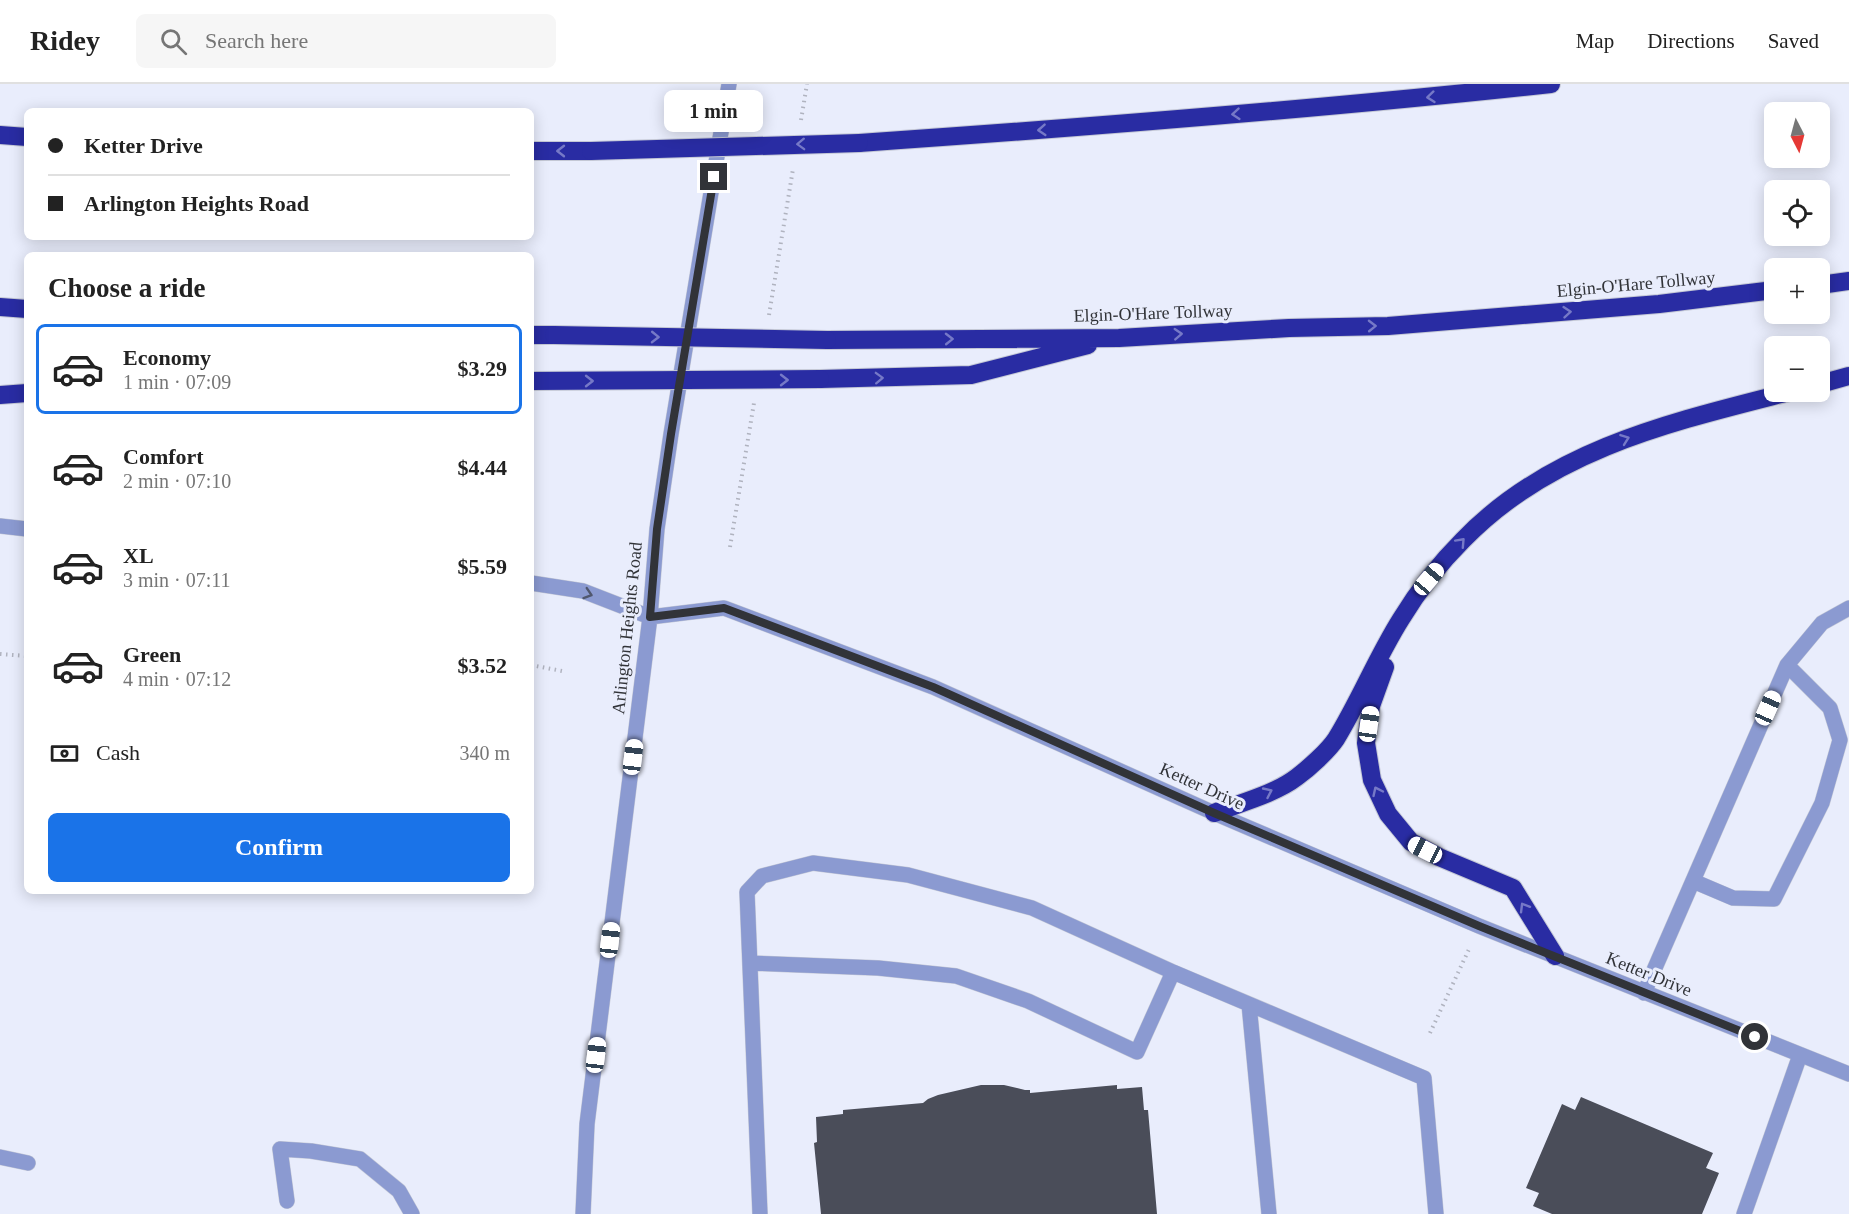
<!DOCTYPE html>
<html lang="en">
<head>
<meta charset="utf-8">
<style>
	:root { --surface:#fff; --page:#f6f6f6; --text:#222; --muted:#767676; --line:#e0e0e0; --accent:#1a73e8 }
	body { margin:0; font-family:"Times New Roman",serif; background:var(--page); color:var(--text); height:100vh; display:flex; flex-direction:column; font-size:22px; white-space:nowrap }
	* { box-sizing:border-box; margin:0 }
	p { font-size:20px; color:var(--muted) }
	.icon { flex:none; width:33px; height:33px; fill:none; stroke:currentColor; stroke-width:2; stroke-linecap:round; stroke-linejoin:round }
	.map { position:relative; flex:1; overflow:hidden }
	.drawer { position:absolute; left:24px; top:168px; width:510px; height:642px; display:flex; flex-direction:column; background:var(--surface); border-radius:9px; box-shadow:0 3px 15px #0003 }
	.drawer>* { flex:none }
	.banner { position:absolute; left:24px; top:24px; width:510px; height:132px; border-radius:9px; box-shadow:0 3px 15px #0003; display:grid; align-content:center; height:132px; padding:0 24px; background:var(--surface) }
	.needle { width:39px; rotate:174deg }
	.controls { position:absolute; left:1764px; top:18px; display:grid; gap:12px }
	.controls a { display:grid; place-items:center; width:66px; height:66px; border-radius:9px; background:var(--surface); box-shadow:0 3px 15px #0003; font-size:30px }
	.end { position:absolute; width:27px; height:27px; margin:-14px; border:8px solid #313338; background:#fff; box-shadow:0 0 0 3px #fff }
	.from { border-radius:50% }
	.bubble { position:absolute; height:42px; border-radius:9px; background:var(--surface); box-shadow:0 3px 15px #0003; font-size:20px; font-weight:800; line-height:42px; text-align:center }
	.car { position:absolute; width:18px; height:36px; margin:-18px -9px; border-radius:8px; box-shadow:0 0 4px 2px #0007; background:linear-gradient(#fff 24%,#345 0 40%,#fff 0 76%,#345 0 86%,#fff 0) }
	.banner b { display:flex; align-items:center; gap:21px; height:57px; font-size:22px }
	.banner b+b { border-top:2px solid var(--line) }
	.banner i { width:15px; height:15px; background:var(--text) }
	ul { padding:0; list-style:none }
	li { display:flex; align-items:center; gap:18px; height:90px; margin:0 12px 9px; padding:0 12px; border:3px solid transparent; border-radius:9px }
	li div { flex:1 }
	li b { display:block; font-size:22px }
	li em { font-style:normal; font-weight:800 }
	li.active { border-color:var(--accent) }
	li>.icon { width:54px; height:54px; stroke-width:1.5 }
	h2 { padding:0 24px; font-size:27px; line-height:72px }
	.pay { display:flex; align-items:center; gap:15px; height:66px; padding:0 24px; font-size:22px }
	.pay p { margin-inline-start:auto }
	.cta { display:flex; gap:12px; margin-top:auto; padding:12px 24px }
	.cta a { flex:1; height:69px; border-radius:9px; background:var(--accent); color:#fff; font-size:24px; font-weight:800; line-height:69px; text-align:center }
	header { display:flex; align-items:center; gap:36px; box-sizing:border-box; height:84px; padding:0 30px; background:var(--surface); border-bottom:2px solid var(--line) }
	header strong { font-size:28px }
	nav { display:flex; gap:33px; margin-inline-start:auto; font-size:21px }
	.search { width:420px; height:54px; background:var(--page); display:flex; align-items:center; gap:15px; box-sizing:border-box; padding:0 21px; border-radius:9px; color:var(--muted); font-size:22px }
	.map>svg:first-child { display:block }
</style>
</head>
<body>
<header>
<strong>Ridey</strong>
<div class="search"><svg class="icon" aria-label="search" viewBox="0 0 24 24"><circle cx="10" cy="10" r="6"/><path d="M15 15l6 6"/></svg>Search here</div>
<nav><a>Map</a><a>Directions</a><a>Saved</a></nav>
</header>
<div class="map">
<svg width="1849" height="1130" viewBox="0 0 1849 1130">
	<rect width="100%" height="100%" fill="#e9edfc"/>
	<path fill="#4a4d59" d="M981,1001H1004L1025,1006H1030V1009L1117,1001V1005L1142,1003L1144,1026H1148L1157,1130H821L814,1059L817,1058L816,1033L843,1030V1026L923,1019L928,1015L938,1011Z
		M1581,1013L1713,1069L1706,1084L1719,1089L1702,1130H1552L1533,1122L1539,1109L1526,1104L1562,1020L1575,1026Z"/>
	<g fill="none" stroke-linecap="round" stroke-linejoin="round">
		<g stroke="#c4c8d5" stroke-width="16">
			<path id="minor" d="M0,442L27,445
				M531,499L583,507L650,533L724,524L933,603L1214,729L1479,842L1849,990
				M1693,797L1733,814L1774,815L1822,719L1840,656L1830,624L1787,581
				M750,879L878,884L956,892L1028,917L1137,968L1173,888
				M1644,909L1787,581L1822,539L1849,524
				M1249,920L1269,1130
				M0,1073L28,1079
				M287,1117L280,1065L311,1067L360,1075L399,1107L412,1130
				M583,1130L587,1040L650,533L657,445L671,350L729,0
				M760,1130L747,808L762,792L813,779L908,791L1032,824L1173,888L1424,994L1436,1130
				M1744,1130L1800,971"/>
		</g>
		<g stroke="#c4c8d5" stroke-width="20">
			<path id="highway" d="M0,51L27,53
				M859,59C1091,43 1321,25 1551,0
				M531,67H591
				M1820,201L1849,197
				M0,223L27,225
				M531,251H554
				M827,256L1119,254L1289,244L1388,242L1659,220L1774,206
				M820,295L971,291L1088,261
				M1820,300L1849,292
				M0,311L27,309
				M1385,583L1371,622L1366,659L1372,696L1388,730L1411,758L1439,773L1513,804L1555,872
				M1214,729C1240,719 1275,710 1297,693C1309,684 1328,667 1336,655C1360,616 1377,573 1401,535C1418,507 1440,479 1463,456C1551,365 1672,338 1789,308"/>
		</g>
		<path stroke="#b0b3bf" stroke-width="4" stroke-dasharray="1.5 4.5" stroke-linecap="butt" d="M801,36L807,0
			M769,231L793,85
			M730,463L754,319
			M0,570L27,572
			M531,581L562,587
			M1430,949L1470,863"/>
		<use href="#minor" stroke="#8b9ad1" stroke-width="15"/>
		<use href="#highway" stroke="#292ca3" stroke-width="18"/>
		<g stroke="#c4c8d5" stroke-width="20" stroke-linecap="butt">
			<path id="highway-bridge" d="M591,67L859,59
				M554,251L827,256
				M531,297L820,295"/>
		</g>
		<use href="#highway-bridge" stroke="#292ca3" stroke-width="18"/>
	</g>
	<defs><path id="oneway-chevron" d="M-2-3.5L2.5 0L-2 3.5" fill="none" stroke-width="1.6" stroke-linecap="round" stroke-linejoin="round" transform="scale(1.5)"/></defs>
	<g stroke="#7679c7">
		<use href="#oneway-chevron" transform="translate(1431 13) rotate(174)"/>
		<use href="#oneway-chevron" transform="translate(1236 30) rotate(175)"/>
		<use href="#oneway-chevron" transform="translate(1042 46) rotate(176)"/>
		<use href="#oneway-chevron" transform="translate(801 60) rotate(178)"/>
		<use href="#oneway-chevron" transform="translate(561 67) rotate(-180)"/>
		<use href="#oneway-chevron" transform="translate(1567 228) rotate(-5)"/>
		<use href="#oneway-chevron" transform="translate(1372 242) rotate(-1)"/>
		<use href="#oneway-chevron" transform="translate(1178 250) rotate(-3)"/>
		<use href="#oneway-chevron" transform="translate(655 253) rotate(1)"/>
		<use href="#oneway-chevron" transform="translate(949 255) rotate(-1)"/>
		<use href="#oneway-chevron" transform="translate(879 294) rotate(-2)"/>
		<use href="#oneway-chevron" transform="translate(784 296)"/>
		<use href="#oneway-chevron" transform="translate(589 297)"/>
		<use href="#oneway-chevron" transform="translate(1625 355) rotate(-20)"/>
		<use href="#oneway-chevron" transform="translate(1461 458) rotate(-47)"/>
		<use href="#oneway-chevron" transform="translate(1377 707) rotate(-115)"/>
		<use href="#oneway-chevron" transform="translate(1268 708) rotate(-25)"/>
		<use href="#oneway-chevron" transform="translate(1524 823) rotate(-121)"/>
	</g>
	<use stroke="#50576e" href="#oneway-chevron" transform="translate(588 510) rotate(18)"/>
	<g fill="none" stroke-linecap="round" stroke-linejoin="round">
		<path stroke="#313338" stroke-width="8" d="M714,93L671,350L657,445L650,533L724,524L933,603L1214,729L1479,842L1755,953"/>
	</g>
	<g text-anchor="middle" stroke-width="6" stroke-linejoin="round" paint-order="stroke">
		<g font-size="18" fill="#313338" stroke="#e9edfc">
			<text transform="translate(1636 200) rotate(-5)" y="6">Elgin-O'Hare Tollway</text>
			<text transform="translate(1153 229) rotate(-2)" y="6">Elgin-O'Hare Tollway</text>
			<text transform="translate(627 544) rotate(-84)" y="6">Arlington Heights Road</text>
			<text transform="translate(1202 702) rotate(24)" y="6">Ketter Drive</text>
			<text transform="translate(1649 890) rotate(22)" y="6">Ketter Drive</text>
		</g>
	</g>
</svg>
<div class="controls">
<a><svg class="needle" viewBox="-14 -14 28 28"><path d="M0-13l5 13h-10z" fill="#e53935"/><path d="M0 13l5-13h-10z" fill="#767676"/></svg></a>
<a><svg class="icon" aria-label="locate" viewBox="0 0 24 24"><circle cx="12" cy="12" r="6"/><path d="M12 2v4M12 18v4M2 12h4M18 12h4"/></svg></a>
<a>+</a>
<a>−</a>
</div>
<i class="end from" style="left:1755px;top:953px"></i>
<i class="end" style="left:714px;top:93px"></i>
<div class="bubble" style="left:664px;top:6px;width:99px">1 min</div>
<i class="car" style="left:1429px;top:495px;rotate:40deg"></i>
<i class="car" style="left:1768px;top:624px;rotate:24deg"></i>
<i class="car" style="left:1369px;top:640px;rotate:8deg"></i>
<i class="car" style="left:633px;top:673px;rotate:7deg"></i>
<i class="car" style="left:1425px;top:766px;rotate:297deg"></i>
<i class="car" style="left:610px;top:856px;rotate:7deg"></i>
<i class="car" style="left:596px;top:971px;rotate:7deg"></i>
<div class="banner">
<b><i class="from"></i>Ketter Drive</b>
<b><i></i>Arlington Heights Road</b>
</div>
<section class="drawer">
<h2>Choose a ride</h2>
<ul>
<li class="active"><svg class="icon" aria-label="car" viewBox="0 0 24 24"><path d="M5 17H2v-5l4-1 3-4h7l3 4 3 1v5h-3M9 17h6M6 11h13"/><circle cx="7" cy="17" r="2"/><circle cx="17" cy="17" r="2"/></svg><div><b>Economy</b><p>1 min · 07:09</p></div><em>$3.29</em></li>
<li><svg class="icon" aria-label="car" viewBox="0 0 24 24"><path d="M5 17H2v-5l4-1 3-4h7l3 4 3 1v5h-3M9 17h6M6 11h13"/><circle cx="7" cy="17" r="2"/><circle cx="17" cy="17" r="2"/></svg><div><b>Comfort</b><p>2 min · 07:10</p></div><em>$4.44</em></li>
<li><svg class="icon" aria-label="car" viewBox="0 0 24 24"><path d="M5 17H2v-5l4-1 3-4h7l3 4 3 1v5h-3M9 17h6M6 11h13"/><circle cx="7" cy="17" r="2"/><circle cx="17" cy="17" r="2"/></svg><div><b>XL</b><p>3 min · 07:11</p></div><em>$5.59</em></li>
<li><svg class="icon" aria-label="car" viewBox="0 0 24 24"><path d="M5 17H2v-5l4-1 3-4h7l3 4 3 1v5h-3M9 17h6M6 11h13"/><circle cx="7" cy="17" r="2"/><circle cx="17" cy="17" r="2"/></svg><div><b>Green</b><p>4 min · 07:12</p></div><em>$3.52</em></li>
</ul>
<div class="pay"><svg class="icon" aria-label="cash" viewBox="0 0 24 24"><path d="M3 7h18v10H3z"/><circle cx="12" cy="12" r="2"/></svg>Cash<p>340 m</p></div>
<div class="cta"><a>Confirm</a></div>
</section>
</div>
</body>
</html>
